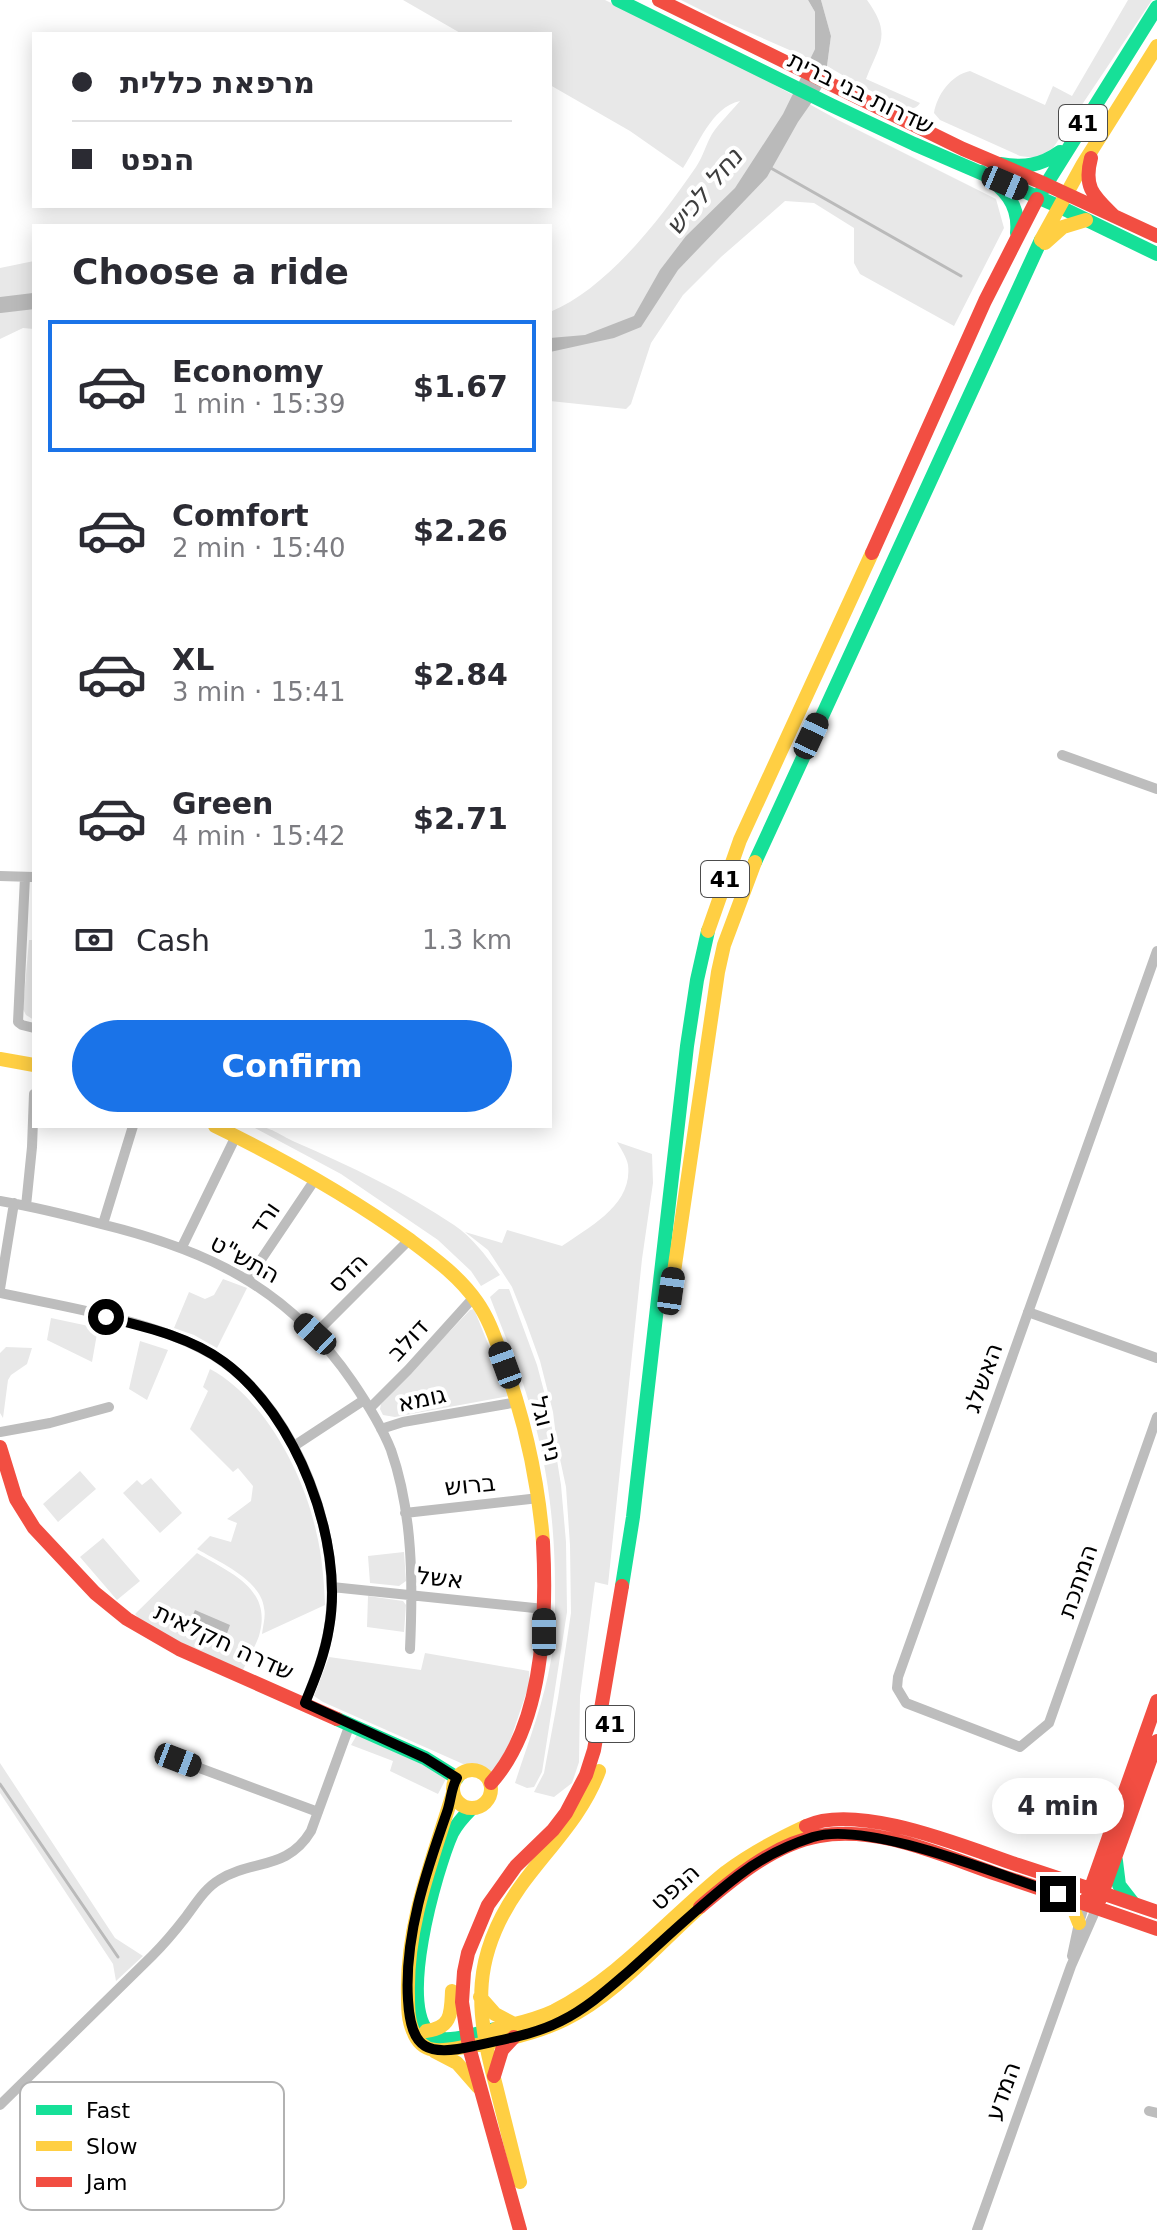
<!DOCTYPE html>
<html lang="en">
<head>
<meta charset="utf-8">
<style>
	:root { --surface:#fff; --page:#f7f7f7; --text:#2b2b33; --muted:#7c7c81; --line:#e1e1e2; --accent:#1a73e8 }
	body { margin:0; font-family:"DejaVu Sans",Heebo,sans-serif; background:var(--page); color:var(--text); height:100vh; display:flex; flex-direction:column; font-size:30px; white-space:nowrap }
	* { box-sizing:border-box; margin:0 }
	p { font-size:26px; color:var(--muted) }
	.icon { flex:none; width:44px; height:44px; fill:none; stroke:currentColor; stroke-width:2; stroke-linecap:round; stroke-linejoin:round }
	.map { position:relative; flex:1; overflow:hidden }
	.drawer { position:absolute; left:32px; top:224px; width:520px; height:904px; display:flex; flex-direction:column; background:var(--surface); border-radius:0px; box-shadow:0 4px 20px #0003 }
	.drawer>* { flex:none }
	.guide { position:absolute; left:32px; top:32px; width:520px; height:176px; border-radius:0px; box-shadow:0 4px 20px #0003; display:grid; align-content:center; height:176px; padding:0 40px; background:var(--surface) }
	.end { position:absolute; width:36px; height:36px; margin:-18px; border:10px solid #000; background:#fff; box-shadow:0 0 0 4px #fff }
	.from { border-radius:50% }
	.bubble { position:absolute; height:56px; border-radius:28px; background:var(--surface); box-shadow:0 4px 20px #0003; font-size:26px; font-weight:800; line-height:56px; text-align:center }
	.car { position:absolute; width:24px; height:48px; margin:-24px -12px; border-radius:10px; box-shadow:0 0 6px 2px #0007; background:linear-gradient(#222 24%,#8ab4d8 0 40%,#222 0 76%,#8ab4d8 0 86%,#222 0) }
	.guide b { display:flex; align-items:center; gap:28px; height:76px; font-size:30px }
	.guide b+b { border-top:2px solid var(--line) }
	.guide i { width:20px; height:20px; background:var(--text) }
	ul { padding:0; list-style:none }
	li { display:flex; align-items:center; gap:24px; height:132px; margin:0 16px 12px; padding:0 24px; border:4px solid transparent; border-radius:0px }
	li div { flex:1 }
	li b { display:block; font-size:30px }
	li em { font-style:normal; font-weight:800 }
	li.selected { border-color:var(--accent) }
	li>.icon { width:72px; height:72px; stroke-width:1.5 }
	h2 { padding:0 40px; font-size:36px; line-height:96px }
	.pay { display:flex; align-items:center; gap:20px; height:88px; padding:0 40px; font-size:30px }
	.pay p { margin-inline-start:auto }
	.cta { display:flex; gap:16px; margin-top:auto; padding:16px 40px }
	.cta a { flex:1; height:92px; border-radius:48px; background:var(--accent); color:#fff; font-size:32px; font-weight:800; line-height:92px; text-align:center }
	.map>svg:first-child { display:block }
</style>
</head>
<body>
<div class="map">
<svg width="1157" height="2230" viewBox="0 0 1157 2230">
	<rect width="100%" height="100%" fill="#fff"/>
	<path fill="#e8e8e8" d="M403,0H605L774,82L773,84L838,120L996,199L1004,228L954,326L860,274L854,263V228L814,203L785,201L721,257L683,295L651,343L631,404L626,409L550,401V312C608,288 661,218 696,167C703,157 706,144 712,134C720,122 731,112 740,101C711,107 698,146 683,168L630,131L550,85V34H462Z
		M681,0H808L815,12V49L810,59L719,19Z
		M821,0H867C892,35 880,43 866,79L920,103C916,109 913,108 906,108L863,87L827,66L831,36Z
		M1128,0H1152L1053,148L1036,158L1020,156L940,120L934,113C937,95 951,75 970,71L1045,105L1053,86L1072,96Z
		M34,261V329L23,328L0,339V268Z
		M29,940H34V1020L26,1015L23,1009Z
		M251,1126C271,1126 277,1134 295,1142C350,1166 405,1192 454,1225C473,1238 487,1257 500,1275L481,1286L471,1271L438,1240L341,1174Z
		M617,1142L652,1154L653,1183L642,1259L608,1585L595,1582L580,1696L579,1762L572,1783L554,1797L534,1792L544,1773L558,1698L571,1613L570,1545L566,1487L557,1445L553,1412L540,1361L526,1322L512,1287L488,1250L465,1232L502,1243L507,1230L562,1246C589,1227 633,1205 628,1165C627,1158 621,1149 617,1142Z
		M223,1279L247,1288L217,1348L194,1335L174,1328L189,1292L205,1299L214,1295Z
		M499,1289H509L537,1365L549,1410L561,1485L566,1542L567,1612L542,1772L534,1787L527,1788L515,1783C528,1743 544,1702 551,1660C556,1637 555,1611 555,1587C555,1532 549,1477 535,1424C524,1380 506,1339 490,1297Z
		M474,1309L509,1396L395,1417L383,1415L380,1409L381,1404L470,1310Z
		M51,1318L98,1328L92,1362L47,1340Z
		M140,1341L168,1350L147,1400L129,1389Z
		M6,1347L32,1348L27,1364L11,1375L8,1380L3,1418L0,1413V1353Z
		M210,1369C264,1398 303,1472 316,1531C322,1555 324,1580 325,1605L262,1634C263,1625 266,1616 264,1608C261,1580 219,1562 197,1549L210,1536L231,1542L237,1523L227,1519L251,1501L253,1486L238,1468L233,1472L190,1429L208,1391L203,1387Z
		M80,1471L96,1489L58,1522L43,1504Z
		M151,1478L182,1513L160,1533L123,1493L137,1480L142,1485Z
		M103,1538L140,1581L117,1600L80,1557Z
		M404,1552L406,1581L399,1586L370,1583L368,1556Z
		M197,1553C230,1573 273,1588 259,1636C255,1647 248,1659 243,1670C219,1659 149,1633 135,1614Z
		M368,1596L403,1601L406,1605L404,1632L367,1627Z
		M425,1653L529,1671L530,1682L497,1779L323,1702L314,1696L329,1657L421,1670Z
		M358,1733L448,1775L438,1794L390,1771L393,1761L351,1745Z
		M0,1763L115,1938L143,1956L116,1981L113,1964L0,1793Z"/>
	<path fill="#bababa" d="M808,0H821L831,36L827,66L821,89L798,122L767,177L678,270L641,327L614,338L550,352V338L585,335L634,316L660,270L686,236L735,188L783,114L815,49V12Z
		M195,1610L230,1625L225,1639L189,1624Z"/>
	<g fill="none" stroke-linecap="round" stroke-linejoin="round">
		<path stroke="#bababa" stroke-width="3" d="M769,167L961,276
			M0,1784L118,1957"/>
		<path stroke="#bababa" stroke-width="16" d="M0,305L34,301"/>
		<path stroke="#bdbdbd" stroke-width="10" d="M1062,755L1157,789
			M0,876L34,877
			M25,877L18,1022L22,1025L34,1028
			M1157,951L898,1677L897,1688L906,1703L1020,1747L1049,1723L1157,1417
			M0,1201C34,1207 67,1215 101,1224C208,1250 288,1288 352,1381C367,1403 381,1425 391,1450C413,1513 413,1583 410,1649
			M26,1206L32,1147L34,1094
			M103,1224L133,1126
			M182,1247L236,1136
			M248,1279L316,1178
			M0,1289L14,1203
			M0,1293C64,1307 146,1319 204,1350C288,1394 338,1519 331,1610C329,1643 317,1673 305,1703
			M1028,1312L1157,1358
			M315,1334L409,1240
			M370,1408L408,1370L474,1297
			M381,1429L403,1422L518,1402
			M0,1432L50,1423L109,1407
			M294,1446L364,1400
			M405,1513L539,1498
			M332,1587L544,1609
			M178,1760L318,1812
			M1072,1956L1079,1923L1085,1903
			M0,2105L152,1956C164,1944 175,1931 185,1918C195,1905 205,1888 219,1880C252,1859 287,1871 311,1831L350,1724
			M1149,2111L1157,2113
			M977,2230L1071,1966L1097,1907"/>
		<path stroke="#16e098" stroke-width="14" d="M618,0L831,105L914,144L1058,206L1157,254
			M1000,164C1024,168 1040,166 1060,152
			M981,172C1004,188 1020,204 1017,233
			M1037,199L1157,7
			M755,862L1041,240
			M622,1586L633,1517L687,1046L697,980L708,931
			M337,1719L425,1758L457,1778
			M471,1809C464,1816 457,1824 452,1833C437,1866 392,2018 435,2037C449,2044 480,2032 495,2029
			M1116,1861L1119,1885L1133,1903"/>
		<path stroke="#ffcf43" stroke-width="14" d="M1041,240L1083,164L1157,46
			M1045,243L1063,227L1086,220
			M708,931L740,840L872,553
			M0,1059L34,1065
			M215,1126C283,1159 349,1196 410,1240C434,1258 460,1277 477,1302C489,1319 495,1338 502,1357C524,1417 538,1479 543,1542
			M670,1299L718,972L724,945L755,862
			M453 1789a19 19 0 1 1 38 0a19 19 0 1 1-38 0Z
			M453,1793C433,1859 406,1924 408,1995C408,2007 408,2020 413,2031C422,2056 443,2051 464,2047C498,2042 533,2035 564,2020C617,1994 657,1945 700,1907
			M1061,1897L1073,1908L1079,1923
			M480,1997L495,2014L516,2025
			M495,2029C515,2024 535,2020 554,2011C620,1977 669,1918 726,1872C751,1853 778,1839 806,1826
			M426,2031C452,2028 451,2013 452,1991
			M434,2051L457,2063L478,2087
			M520,2182C512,2150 504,2118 496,2086C475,2009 471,1956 520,1887C548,1848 582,1817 599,1771"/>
		<path stroke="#f24e42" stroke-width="14" d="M659,0L963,149L1045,184L1157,236
			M1091,158C1083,188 1094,196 1114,216
			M872,553L985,301L1037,199
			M0,1447L16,1499L34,1528L95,1593L127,1619L179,1649L337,1719
			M491,1783C544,1724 547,1617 543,1542
			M806,1826C858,1802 965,1847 1018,1865C1064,1880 1111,1896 1157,1912
			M1088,1896L1157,1701
			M1100,1899L1157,1741
			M700,1907C734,1878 774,1844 819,1836C878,1825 941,1855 996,1874C1050,1892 1103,1910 1157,1929
			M494,2076L502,2050L514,2037
			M520,2230L469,2047L462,2002L464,1972L468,1953L488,1905L516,1866L553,1830L566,1813L586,1775L594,1750L622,1586"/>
	</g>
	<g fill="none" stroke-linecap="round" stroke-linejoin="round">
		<path stroke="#000" stroke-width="10" d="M106,1317C146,1327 190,1337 224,1362C296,1415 345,1541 329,1628C325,1654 315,1679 305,1703L425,1758L457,1778C451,1788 451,1801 447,1812C426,1872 404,1936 408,2000C411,2051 428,2056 474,2046C503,2039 534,2035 561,2021C587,2008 608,1989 629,1971C665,1939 700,1905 738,1876C760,1859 788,1845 813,1837C868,1820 1001,1876 1058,1894"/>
	</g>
	<g text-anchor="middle" stroke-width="8" stroke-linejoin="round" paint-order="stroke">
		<g fill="#fff" stroke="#4c4c4c" stroke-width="2">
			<rect x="1059" y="105" width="48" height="36" rx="6"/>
			<rect x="701" y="861" width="48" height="36" rx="6"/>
			<rect x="586" y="1706" width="48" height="36" rx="6"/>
		</g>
		<g font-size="22" font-weight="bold" fill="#000">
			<text x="1083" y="131">41</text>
			<text x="725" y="887">41</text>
			<text x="610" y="1732">41</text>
		</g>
		<g font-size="24" fill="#000" stroke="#fff">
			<text transform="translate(861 93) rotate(26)" y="8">שדרות בני ברית</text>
			<text transform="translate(265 1218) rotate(-56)" y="8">ורד</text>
			<text transform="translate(245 1259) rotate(29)" y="8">התש"ט</text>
			<text transform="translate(348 1273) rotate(-45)" y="8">הדס</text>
			<text transform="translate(408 1340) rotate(-47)" y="8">דולב</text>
			<text transform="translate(983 1378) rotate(-70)" y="8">האשלג</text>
			<text transform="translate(422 1399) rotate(-12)" y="8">גומא</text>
			<text transform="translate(546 1429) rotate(76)" y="8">ניר וגל</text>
			<text transform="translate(470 1485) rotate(-6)" y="8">ברוש</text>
			<text transform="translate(440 1578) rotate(6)" y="8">אשל</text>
			<text transform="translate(1078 1581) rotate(-71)" y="8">המתכת</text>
			<text transform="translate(224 1642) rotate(25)" y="8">שדרה חקלאית</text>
			<text transform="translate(675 1887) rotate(-42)" y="8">הנפט</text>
			<text transform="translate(1003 2091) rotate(-70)" y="8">המדע</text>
		</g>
		<g font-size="26" font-style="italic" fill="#3e3e3e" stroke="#fff">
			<text transform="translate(704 191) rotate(-50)" y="9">נחל לכיש</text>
		</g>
	</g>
	<rect x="20" y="2082" width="264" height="128" rx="12" fill="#fff" stroke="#b2b2b2" stroke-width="2"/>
	<rect x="36" y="2105" width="36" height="10" fill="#16e098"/>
	<rect x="36" y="2141" width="36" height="10" fill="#ffcf43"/>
	<rect x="36" y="2177" width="36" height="10" fill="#f24e42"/>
	<g font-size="22" fill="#000">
		<text x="86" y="2118">Fast</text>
		<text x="86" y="2154">Slow</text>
		<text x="86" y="2190">Jam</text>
	</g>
</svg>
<i class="end from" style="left:106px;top:1317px"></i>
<i class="end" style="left:1058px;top:1894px"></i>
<div class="bubble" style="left:992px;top:1778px;width:132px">4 min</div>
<i class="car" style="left:1005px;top:183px;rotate:113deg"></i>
<i class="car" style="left:811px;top:736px;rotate:25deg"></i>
<i class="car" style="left:671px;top:1291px;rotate:8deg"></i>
<i class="car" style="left:315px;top:1334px;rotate:313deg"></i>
<i class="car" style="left:505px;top:1365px;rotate:340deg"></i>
<i class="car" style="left:544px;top:1632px;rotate:0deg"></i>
<i class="car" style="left:178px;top:1760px;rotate:111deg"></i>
<div class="guide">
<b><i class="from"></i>מרפאת כללית</b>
<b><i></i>הנפט</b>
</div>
<section class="drawer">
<h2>Choose a ride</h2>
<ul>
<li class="selected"><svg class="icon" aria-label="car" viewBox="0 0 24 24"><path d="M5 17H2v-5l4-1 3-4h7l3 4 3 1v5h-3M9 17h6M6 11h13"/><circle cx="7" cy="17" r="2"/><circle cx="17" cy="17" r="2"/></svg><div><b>Economy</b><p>1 min · 15:39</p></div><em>$1.67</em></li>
<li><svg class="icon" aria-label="car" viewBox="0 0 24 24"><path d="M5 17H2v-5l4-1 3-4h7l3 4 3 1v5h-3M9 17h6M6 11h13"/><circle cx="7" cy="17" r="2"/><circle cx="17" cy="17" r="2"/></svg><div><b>Comfort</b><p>2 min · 15:40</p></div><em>$2.26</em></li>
<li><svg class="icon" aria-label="car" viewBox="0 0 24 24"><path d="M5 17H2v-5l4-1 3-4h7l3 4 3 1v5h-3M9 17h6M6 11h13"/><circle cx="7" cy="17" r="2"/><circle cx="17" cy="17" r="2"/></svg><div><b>XL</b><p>3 min · 15:41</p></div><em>$2.84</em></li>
<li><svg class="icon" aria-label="car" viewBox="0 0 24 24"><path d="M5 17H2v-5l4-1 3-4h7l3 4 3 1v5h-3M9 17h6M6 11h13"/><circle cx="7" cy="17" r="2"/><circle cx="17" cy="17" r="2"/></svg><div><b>Green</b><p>4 min · 15:42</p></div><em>$2.71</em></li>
</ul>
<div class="pay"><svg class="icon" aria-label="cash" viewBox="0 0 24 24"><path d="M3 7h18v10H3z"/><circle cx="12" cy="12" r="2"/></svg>Cash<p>1.3 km</p></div>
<div class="cta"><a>Confirm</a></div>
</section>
</div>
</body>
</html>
